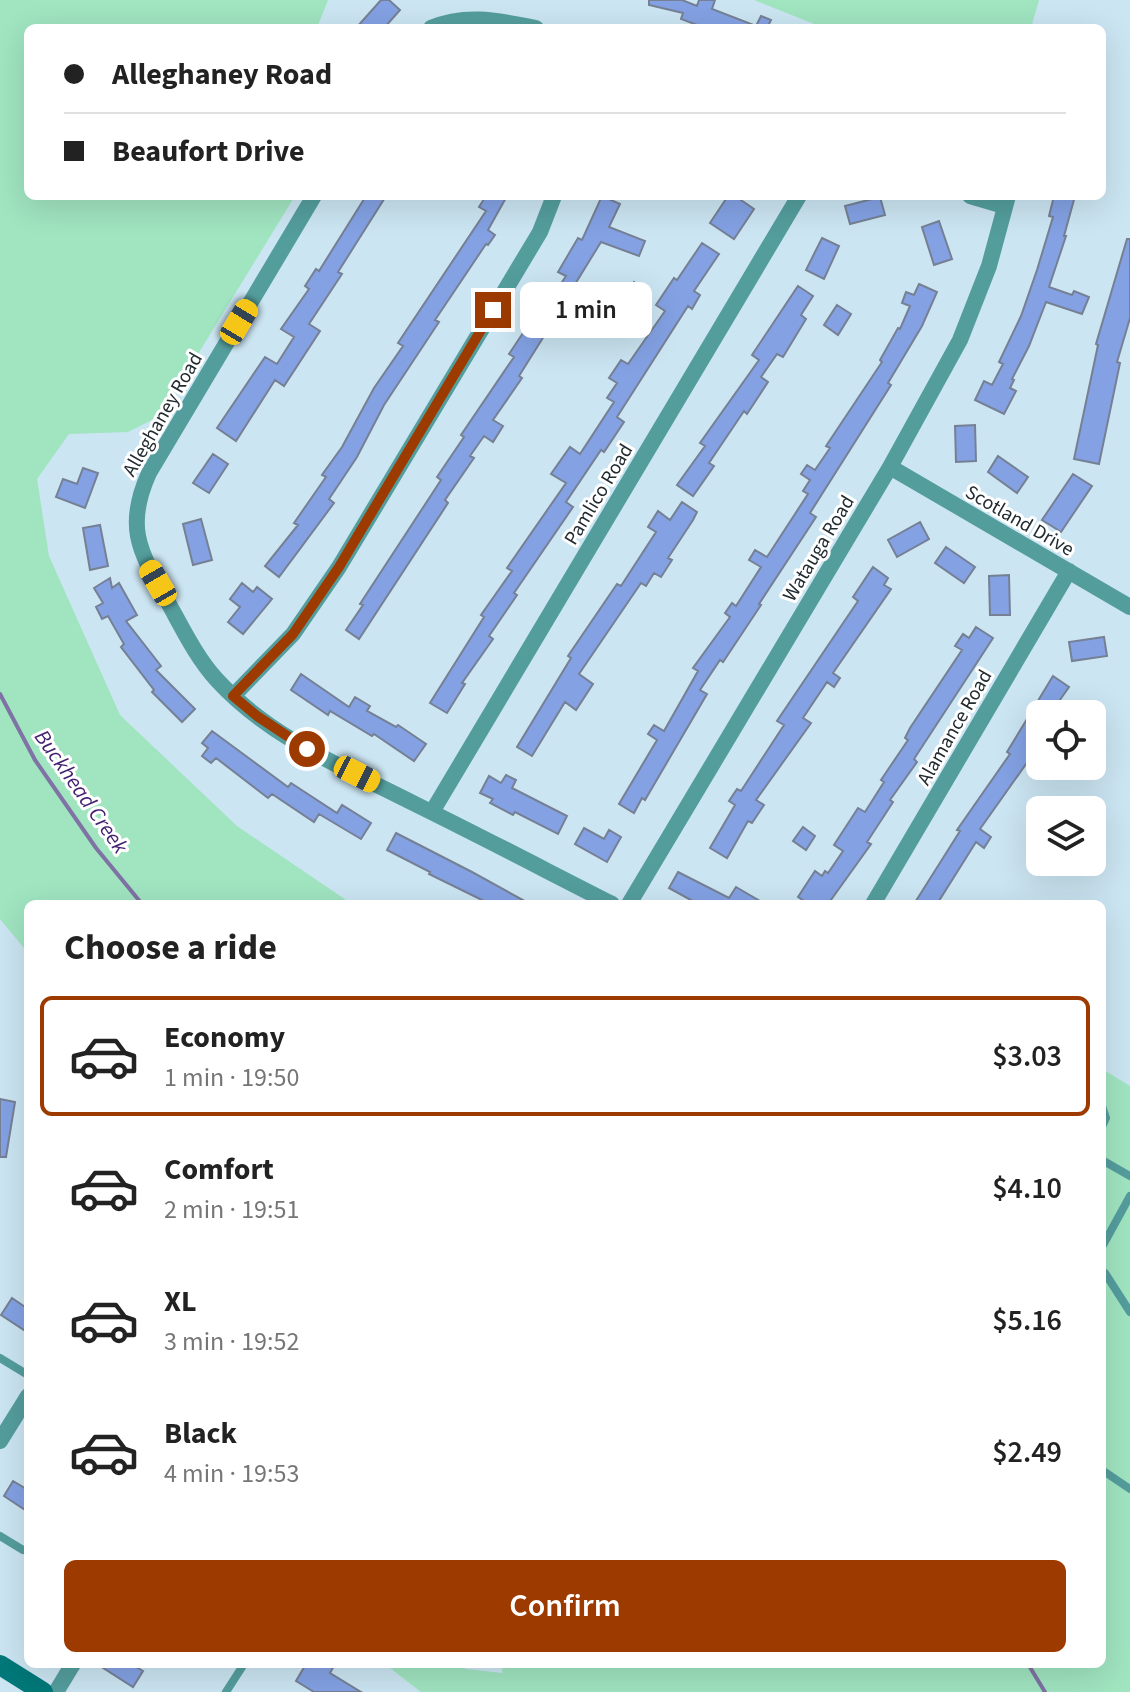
<!DOCTYPE html>
<html lang="en">
<head>
<meta charset="utf-8">
<style>
	:root { --surface:#fff; --page:#f6f6f6; --text:#222; --muted:#767676; --line:#e0e0e0; --accent:#9d3a00 }
	body { margin:0; font-family:"Source Sans 3",sans-serif; background:var(--page); color:var(--text); height:100vh; display:flex; flex-direction:column; font-size:30px; white-space:nowrap }
	* { box-sizing:border-box; margin:0 }
	p { font-size:26px; color:var(--muted) }
	.icon { flex:none; width:44px; height:44px; fill:none; stroke:currentColor; stroke-width:2; stroke-linecap:round; stroke-linejoin:round }
	.map { position:relative; flex:1; overflow:hidden }
	.sheet { position:absolute; left:24px; top:900px; width:1082px; height:768px; display:flex; flex-direction:column; background:var(--surface); border-radius:12px; box-shadow:0 8px 32px #0002 }
	.sheet>* { flex:none }
	.banner { position:absolute; left:24px; top:24px; width:1082px; height:176px; border-radius:12px; box-shadow:0 8px 32px #0002; display:grid; align-content:center; height:176px; padding:0 40px; background:var(--surface) }
	.tools { position:absolute; left:1026px; top:700px; display:grid; gap:16px }
	.tools a { display:grid; place-items:center; width:80px; height:80px; border-radius:12px; background:var(--surface); box-shadow:0 8px 32px #0002; font-size:40px }
	.end { position:absolute; width:36px; height:36px; margin:-18px; border:10px solid #9d3a00; background:#fff; box-shadow:0 0 0 4px #fff }
	.from { border-radius:50% }
	.bubble { position:absolute; height:56px; border-radius:12px; background:var(--surface); box-shadow:0 8px 32px #0002; font-size:26px; font-weight:600; line-height:56px; text-align:center }
	.car { position:absolute; width:24px; height:48px; margin:-24px -12px; border-radius:10px; box-shadow:0 0 6px 2px #0007; background:linear-gradient(#f5c518 24%,#345 0 40%,#f5c518 0 76%,#345 0 86%,#f5c518 0) }
	.banner b { display:flex; align-items:center; gap:28px; height:76px; font-size:30px }
	.banner b+b { border-top:2px solid var(--line) }
	.banner i { width:20px; height:20px; background:var(--text) }
	ul { padding:0; list-style:none }
	li { display:flex; align-items:center; gap:24px; height:120px; margin:0 16px 12px; padding:0 24px; border:4px solid transparent; border-radius:12px }
	li div { flex:1 }
	li b { display:block; font-size:30px }
	li em { font-style:normal; font-weight:600 }
	li.current { border-color:var(--accent) }
	li>.icon { width:72px; height:72px; stroke-width:1.5 }
	h2 { padding:0 40px; font-size:36px; line-height:96px }
	.primary-button { display:flex; gap:16px; margin-top:auto; padding:16px 40px }
	.primary-button a { flex:1; height:92px; border-radius:12px; background:var(--accent); color:#fff; font-size:32px; font-weight:600; line-height:92px; text-align:center }
	.map>svg:first-child { display:block }
</style>
</head>
<body>
<div class="map">
<svg width="1130" height="1692" viewBox="0 0 1130 1692">
	<rect width="100%" height="100%" fill="#cbe5f2"/>
	<path fill="#a0e4c0" d="M0,0H328L317,28H28V196H295L160,416L128,432L69,434L37,479L49,556L120,715L237,826L352,904H28V953L0,919Z
		M754,0H1039L1031,28H824Z
		M1102,1069L1130,1086V1692H421L386,1665L460,1664L466,1669L502,1673L503,1664H1102Z"/>
	<g fill="none" stroke-linecap="round" stroke-linejoin="round">
		<path stroke="#7f72a4" stroke-width="4" d="M0,694L35,760L96,848L142,904
			M1028,1664L1045,1692"/>
	</g>
	<path fill="#83a1e3" stroke="#768094" stroke-width="2" d="M381,0H389L400,10L384,28H356Z
		M649,0H682L697,6L699,0H715L712,9L756,26L761,16L771,20L767,28H705L681,19L683,13L649,5Z
		M366,196H386L338,272L342,274L309,324L320,331L284,386L275,380L236,441L217,428L265,357L277,364L294,337L281,329L309,289L305,286L316,269L319,271Z
		M486,196H507L488,230L495,235L488,245L486,244L435,320L439,322L384,405L357,457L329,499L334,503L279,577L265,566L298,525L294,523L326,477L322,475L342,447L374,388L403,346L398,343L486,211L479,207Z
		M602,196L620,204L609,227L645,241L639,256L601,242L569,294L575,298L556,328L551,325L519,376L522,378L493,420L503,426L493,442L484,436L470,456L474,458L445,500L448,503L359,639L346,630L363,605L360,604L441,480L437,477L464,437L461,435L514,357L509,354L529,324L533,326L566,276L558,272L578,238L582,240Z
		M728,196H735L754,209L734,239L710,223Z
		M1054,196H1075L1064,236H1066L1049,287L1072,295L1074,291L1089,297L1082,314L1046,302L1029,346L1012,379L1014,380L1010,388L1016,391L1004,414L975,400L984,381L992,385L1003,364L999,362L1021,316L1037,270L1053,217L1049,216Z
		M880,197L885,215L850,224L845,206Z
		M939,221L952,259L934,265L922,227Z
		M822,238L839,246L824,279L806,270Z
		M1127,239H1130V318L1117,362L1120,363L1099,464L1074,459L1098,345L1096,344Z
		M702,243L719,254L694,291L700,295L692,309L688,306L617,417L624,422L604,452L601,450L566,502L573,507L514,593L517,595L489,636L493,639L462,683L465,684L447,713L430,703L484,617L481,615L512,571L507,568L566,483L551,474L570,447L580,454L614,402L607,398L617,383L609,378L621,360L628,364L665,311L656,305L674,278L677,280Z
		M634,282L647,291L636,307L624,299Z
		M919,284L937,292L922,326L888,383L891,385L810,513L816,517L759,604L761,605L723,662L720,660L700,690L707,694L645,800L642,798L634,813L619,804L657,740L648,734L654,725L664,731L698,671L693,668L730,617L725,613L732,603L736,606L761,567L749,560L755,550L767,557L808,494L803,491L810,480L801,474L807,465L815,470L830,448L826,446L882,362L880,360L898,328L900,329L910,306L902,303L906,292L914,295Z
		M798,286L813,296L801,315L806,319L783,357L777,354L761,377L768,382L747,414L744,411L709,463L714,466L693,496L677,485L705,446L700,443L759,360L752,355Z
		M837,305L851,314L838,335L824,325Z
		M975,425L976,461L956,462L955,426Z
		M213,454L228,464L209,493L193,483Z
		M998,456L1028,477L1017,493L988,472Z
		M83,468L98,473L85,508L56,497L63,479L77,484Z
		M1073,474L1092,486L1061,532L1042,520Z
		M682,502L697,512L693,520L668,558L672,560L661,577L654,573L646,586L641,583L579,674L593,684L576,710L565,702L532,756L517,747L571,658L568,656L617,584L621,586L656,532L648,527L658,511L670,520Z
		M201,519L212,560L193,565L183,524Z
		M920,522L929,539L897,557L888,540Z
		M100,525L108,566L90,570L83,528Z
		M946,547L975,567L964,583L935,563Z
		M873,567L888,578L884,585L891,589L833,673L840,678L834,687L827,682L803,718L811,723L756,800L764,805L752,823L748,821L727,858L710,848L735,805L729,801L737,789L741,791L784,725L777,721L858,601L853,597Z
		M1009,575L1010,615H990L989,576Z
		M110,578L112,588L119,583L137,615L126,621L161,666L156,670L195,709L182,722L152,692L154,690L121,647L124,644L108,616L102,619L96,607L103,603L94,588Z
		M242,583L253,592L257,587L272,599L243,634L228,622L240,607L230,599Z
		M976,627L993,638L914,759L917,762L890,800L893,802L867,842L871,844L828,904H809L798,897L815,871L822,876L825,871L828,873L843,851L834,845L858,808L865,812L884,782L881,780L908,740L905,738L910,728L962,650L955,646L963,634L969,638Z
		M1104,637L1107,656L1072,661L1069,642Z
		M301,674L349,707L355,697L370,706L367,711L396,727L398,725L426,744L414,761L374,734L372,736L330,711L328,715L291,690Z
		M1053,676L1069,687L1050,714H1040V753L1035,760L1031,757L980,829L991,837L984,848L976,842L937,904H914L960,831L957,830L1010,754L1007,752Z
		M212,731L288,787L291,783L337,813L342,805L371,823L361,839L319,814L314,822L272,794L268,798L216,758L211,763L202,756L208,748L202,743Z
		M506,775L516,780L512,788L567,816L558,834L515,812L513,815L490,803L493,799L480,793L489,776L501,783Z
		M803,827L815,836L806,850L793,841Z
		M584,828L604,839L609,830L621,837L607,862L575,844Z
		M396,833L472,872L530,904H490L429,874L430,872L387,850Z
		M678,872L729,898L736,887L765,904H698L669,888Z
		M0,1099L15,1102L6,1157H0Z
		M12,1298L28,1309V1324L24,1330L1,1315Z
		M13,1481L28,1490V1512L4,1496Z
		M97,1664H131L143,1671L133,1687Z
		M306,1664H335L330,1673L361,1692H314L296,1681Z"/>
	<g fill="none" stroke-linecap="round" stroke-linejoin="round">
		<path stroke="#549d9d" stroke-width="8" d="M1102,1106L1106,1118L1102,1127
			M1102,1160L1130,1176
			M1102,1247L1130,1196
			M1102,1276L1105,1273L1130,1312
			M0,1358L28,1375
			M1102,1470L1130,1489
			M0,1536L23,1550
			M226,1692L244,1664"/>
		<path stroke="#549d9d" stroke-width="16" d="M431,28C467,13 499,21 536,28
			M314,196L149,473C125,526 139,550 165,597C181,625 195,656 217,680C271,739 347,769 417,805C482,837 547,871 612,904
			M970,196L1004,206
			M890,467L1130,607
			M233,696L293,634L339,567L540,232L554,196
			M432,812L799,196
			M629,904L890,467L960,340L989,266L1008,196
			M873,904L1069,571
			M0,1441L28,1396
			M56,1692L73,1664"/>
		<path stroke="#007879" stroke-width="20" d="M0,1665L43,1692"/>
	</g>
	<g fill="none" stroke-linecap="round" stroke-linejoin="round">
		<path stroke="#9d3a00" stroke-width="10" d="M307,749L257,716L233,696L293,634L339,567L493,310"/>
	</g>
	<g text-anchor="middle" stroke-width="6" stroke-linejoin="round" paint-order="stroke">
		<g font-size="20" fill="#212b30" stroke="#fff">
			<text transform="translate(162 414) rotate(-60)" y="7">Alleghaney Road</text>
			<text transform="translate(598 494) rotate(-59)" y="7">Pamlico Road</text>
			<text transform="translate(1020 520) rotate(30)" y="7">Scotland Drive</text>
			<text transform="translate(818 548) rotate(-59)" y="7">Watauga Road</text>
			<text transform="translate(954 727) rotate(-60)" y="7">Alamance Road</text>
		</g>
		<g font-size="22" font-style="italic" fill="#421f70" stroke="#fff">
			<text transform="translate(82 791) rotate(55)" y="8">Buckhead Creek</text>
		</g>
	</g>
</svg>
<div class="tools">
<a><svg class="icon" aria-label="locate" viewBox="0 0 24 24"><circle cx="12" cy="12" r="6"/><path d="M12 2v4M12 18v4M2 12h4M18 12h4"/></svg></a>
<a><svg class="icon" aria-label="layers" viewBox="0 0 24 24"><path d="M12 4l9 5-9 5-9-5zM3 14l9 5 9-5"/></svg></a>
</div>
<i class="end from" style="left:307px;top:749px"></i>
<i class="end" style="left:493px;top:310px"></i>
<div class="bubble" style="left:520px;top:282px;width:132px">1 min</div>
<i class="car" style="left:239px;top:322px;rotate:31deg"></i>
<i class="car" style="left:158px;top:583px;rotate:330deg"></i>
<i class="car" style="left:357px;top:774px;rotate:117deg"></i>
<div class="banner">
<b><i class="from"></i>Alleghaney Road</b>
<b><i></i>Beaufort Drive</b>
</div>
<section class="sheet">
<h2>Choose a ride</h2>
<ul>
<li class="current"><svg class="icon" aria-label="car" viewBox="0 0 24 24"><path d="M5 17H2v-5l4-1 3-4h7l3 4 3 1v5h-3M9 17h6M6 11h13"/><circle cx="7" cy="17" r="2"/><circle cx="17" cy="17" r="2"/></svg><div><b>Economy</b><p>1 min · 19:50</p></div><em>$3.03</em></li>
<li><svg class="icon" aria-label="car" viewBox="0 0 24 24"><path d="M5 17H2v-5l4-1 3-4h7l3 4 3 1v5h-3M9 17h6M6 11h13"/><circle cx="7" cy="17" r="2"/><circle cx="17" cy="17" r="2"/></svg><div><b>Comfort</b><p>2 min · 19:51</p></div><em>$4.10</em></li>
<li><svg class="icon" aria-label="car" viewBox="0 0 24 24"><path d="M5 17H2v-5l4-1 3-4h7l3 4 3 1v5h-3M9 17h6M6 11h13"/><circle cx="7" cy="17" r="2"/><circle cx="17" cy="17" r="2"/></svg><div><b>XL</b><p>3 min · 19:52</p></div><em>$5.16</em></li>
<li><svg class="icon" aria-label="car" viewBox="0 0 24 24"><path d="M5 17H2v-5l4-1 3-4h7l3 4 3 1v5h-3M9 17h6M6 11h13"/><circle cx="7" cy="17" r="2"/><circle cx="17" cy="17" r="2"/></svg><div><b>Black</b><p>4 min · 19:53</p></div><em>$2.49</em></li>
</ul>
<div class="primary-button"><a>Confirm</a></div>
</section>
</div>
</body>
</html>
